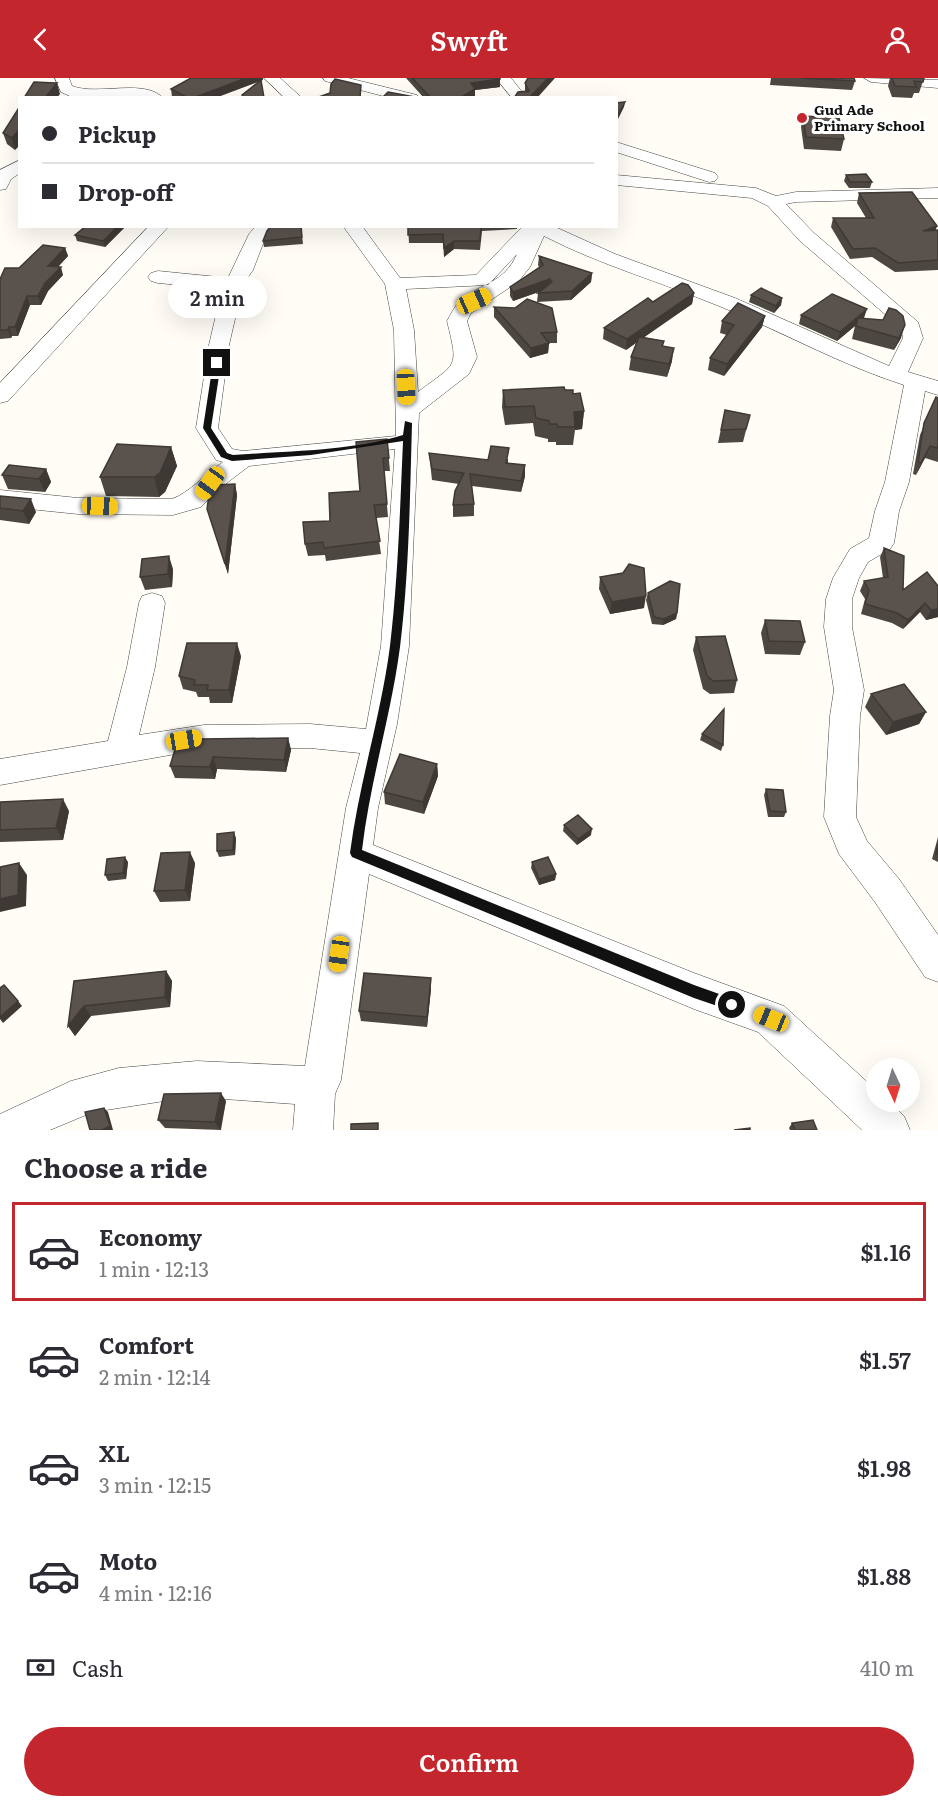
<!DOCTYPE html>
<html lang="en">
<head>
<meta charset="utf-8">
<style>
	:root { --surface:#fff; --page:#f2f2f3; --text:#2b2b33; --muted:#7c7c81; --line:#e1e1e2; --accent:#c4262e }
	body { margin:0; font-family:Literata,serif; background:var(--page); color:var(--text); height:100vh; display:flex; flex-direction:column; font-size:22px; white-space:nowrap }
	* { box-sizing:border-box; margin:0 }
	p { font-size:20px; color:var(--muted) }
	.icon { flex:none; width:33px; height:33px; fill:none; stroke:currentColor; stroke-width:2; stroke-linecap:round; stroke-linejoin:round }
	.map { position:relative; height:1052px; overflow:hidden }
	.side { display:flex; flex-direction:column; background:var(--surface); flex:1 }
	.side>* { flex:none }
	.top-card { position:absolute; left:18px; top:18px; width:600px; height:132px; border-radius:0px; box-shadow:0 6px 24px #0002; display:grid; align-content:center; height:132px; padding:0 24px; background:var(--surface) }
	.needle { width:39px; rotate:176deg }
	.buttons { position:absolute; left:866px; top:980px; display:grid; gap:12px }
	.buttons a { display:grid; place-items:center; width:54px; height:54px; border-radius:50%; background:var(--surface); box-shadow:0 6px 24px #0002; font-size:30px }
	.end { position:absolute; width:27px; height:27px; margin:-14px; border:8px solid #111; background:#fff; box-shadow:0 0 0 3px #fff }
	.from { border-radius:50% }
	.bubble { position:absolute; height:42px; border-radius:21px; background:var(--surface); box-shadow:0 6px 24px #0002; font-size:20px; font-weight:600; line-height:42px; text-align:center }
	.car { position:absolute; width:18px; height:36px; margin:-18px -9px; border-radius:8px; box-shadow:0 0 4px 2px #0007; background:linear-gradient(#f5c518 24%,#345 0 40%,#f5c518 0 76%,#345 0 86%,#f5c518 0) }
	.top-card b { display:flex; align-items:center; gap:21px; height:57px; font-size:22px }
	.top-card b+b { border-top:2px solid var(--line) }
	.top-card i { width:15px; height:15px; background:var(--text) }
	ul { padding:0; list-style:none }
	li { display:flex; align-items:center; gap:18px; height:99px; margin:0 12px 9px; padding:0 12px; border:3px solid transparent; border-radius:0px }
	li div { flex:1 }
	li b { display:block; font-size:22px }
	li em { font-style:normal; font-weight:600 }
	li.active { border-color:var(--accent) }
	li>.icon { width:54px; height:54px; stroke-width:1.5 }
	h2 { padding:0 24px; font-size:27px; line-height:72px }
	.pay { display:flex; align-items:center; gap:15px; height:66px; padding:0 24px; font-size:22px }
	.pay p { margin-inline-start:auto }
	.button { display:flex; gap:12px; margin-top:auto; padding:12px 24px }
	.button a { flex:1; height:69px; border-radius:36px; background:var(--accent); color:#fff; font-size:24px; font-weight:600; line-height:69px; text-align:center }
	header { display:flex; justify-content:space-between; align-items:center; height:78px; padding:0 24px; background:var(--accent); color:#fff; font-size:27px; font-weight:600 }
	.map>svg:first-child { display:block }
</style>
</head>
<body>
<header><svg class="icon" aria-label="back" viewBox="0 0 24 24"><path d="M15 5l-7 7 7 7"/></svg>Swyft<svg class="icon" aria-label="person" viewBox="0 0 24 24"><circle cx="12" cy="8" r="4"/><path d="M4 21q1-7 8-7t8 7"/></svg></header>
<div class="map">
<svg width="938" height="1052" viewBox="0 0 938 1052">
	<rect width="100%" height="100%" fill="#fffdf5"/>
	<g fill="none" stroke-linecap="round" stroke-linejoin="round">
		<g stroke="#444" stroke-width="1">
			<path id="minor" d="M55,0H69L72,8C98,18 144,0 163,20H74L61,14Z
				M264,0H280L302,20H285Z
				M323,0H348L417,17L419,20H391L325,3Z
				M496,0H511L527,20H512Z
				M864,0L938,2V10L871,4Z
				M616,64L715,95L718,99L715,103L709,104L616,74Z
				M20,82V95L11,101L6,111L0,112V92Z
				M616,97L756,110L776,118L796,114L938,110V120L796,124L786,126L814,155L918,244L923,260L908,294L938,303V317L925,313L909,404L899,433L894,465L890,471L868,484L859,500L852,521V549L864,612L860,638L856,739L867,763L899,801L938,857V904L925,899L875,824L839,776L824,739L830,638L834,612L824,549L826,521L833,500L850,471L869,460L875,433L885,404L904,307C841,287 781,253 719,228C661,204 600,187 544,158L530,189L518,204L471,235L467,243L477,279L469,296L419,335L409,568L397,646L378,730L373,767L694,895L784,928L876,1012V1023H888L904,1038L910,1052H862L758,954L694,931L369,796L341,1002L335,1016L333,1052H293L295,1026L224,1021L171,1022L93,1034L50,1052H0V1036L71,1003L119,990L197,983L305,988L346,730L360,675L310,670L204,671L0,707V681L108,663L127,589L139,525L142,518L152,515L162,518L165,525L155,589L139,657L204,647L310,646L366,651L381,568L395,371L249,388L219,411L201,429L173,437L78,436L0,428V412L78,420L172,421C189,415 207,395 223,384L216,382L196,350L209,267L222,211L158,205L151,203L148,199L151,195L158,193L228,200L249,156L256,148H276L266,158L253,192L243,206L229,267L218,350L232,371L243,373L396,358L394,252L385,206L343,148H362L400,200L476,197L521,150L553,148L615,176L735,220L889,288L903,260L901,250L800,163L768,128L752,120L616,107ZM517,176C504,206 482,204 460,223C454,229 451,236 447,243C459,292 457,284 418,314L414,252L406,211L488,207Z
				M149,148H169L8,323L0,325V305Z"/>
		</g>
		<use href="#minor" fill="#fff" fill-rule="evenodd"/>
	</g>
	<path fill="#4d4742" d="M191,0H263V2H261L264,20H242V17L261,2L215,20L172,19L171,11Z
		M406,0H500V9L475,12V18L473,20H424Z
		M771,0H854L855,3L852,12L770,7Z
		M890,0H924L919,15H914L912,20L892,19L888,8Z
		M525,5L537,20L525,13Z
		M20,28L15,72L7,66L3,55Z
		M803,38L844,61L841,73L804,71L801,49Z
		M846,97L872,104L870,110H849L844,103Z
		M859,115L937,148L935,152L938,153V192L895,194L872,179L850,181L831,149L833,140H866L857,125Z
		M80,148H126L105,169L77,163L75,157L84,150Z
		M301,148L303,166L264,169L263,163Z
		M408,148H517V151L482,153L480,172L454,171L444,179L443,165H409Z
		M65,170L68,178L58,189L63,197L48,213L41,227H30L18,258H12L11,260L0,261V201L19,190Z
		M539,178L592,195L591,204L571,222L537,224L538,215L539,214L513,223L510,218V209L539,189L538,187Z
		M694,215L692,226L643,259L664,263L663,268L672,283L667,299L629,292L631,279L637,264L626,272L603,261L604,250L653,224Z
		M751,217L782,220L781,227L774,235L749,224Z
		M494,229L557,254V265H549L548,275L530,280L494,239Z
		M801,237L864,240L901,260L894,272L852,261L855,248L837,263L799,246Z
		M765,238L762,249L724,298L708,292L710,280L727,257L720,255L722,243Z
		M503,312H565L573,316L584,333L582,351L575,352L573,367H556V364H548V361L535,358L533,345L505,347L502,329Z
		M936,319L938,320V384L925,380L916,397L913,396L920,357Z
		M725,332L750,337L743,364L718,365Z
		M387,361L390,393H384L388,439L376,440L381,476L326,483L325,477L308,478L305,466L360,413Z
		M171,369L177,388L165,414L159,419L106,418L100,399Z
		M429,375L488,382L508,381V385L525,387V398L521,414L472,408L474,426V438L453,439V427L459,406L432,402Z
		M46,391L51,404L45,414L8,411L2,397Z
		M235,406L237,417L228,496L207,431Z
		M0,418L36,434L29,446L0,442Z
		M884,470L903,512L938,508V539L926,542L920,534L903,551L892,545L861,536L865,521L860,513L864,503L883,500L880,479Z
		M173,491L172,509L145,512L140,499Z
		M600,499L644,530L610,536L599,511Z
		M648,515L677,535L676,541L663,547L652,546L646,522Z
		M765,542L805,564L800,577L765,576L761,555Z
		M696,559L737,602L734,615L710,616L703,611L693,572Z
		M241,578L232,625H210L209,619H198L196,614L183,611L179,598Z
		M871,616L926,634L919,646L886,657L865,629Z
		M702,656L723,667L721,673L700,662Z
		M288,660L291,672L286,694L217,691L215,701L175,700L170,688Z
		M437,686L438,698L424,736L385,726L384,714Z
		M766,711L786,734L784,739H768L764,717Z
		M0,724L69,733L63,762L0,764Z
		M564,747L591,757L577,767L563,753Z
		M938,759V784L932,781Z
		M236,760L235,777L219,779L217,773Z
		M128,784L126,801L108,803L105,797Z
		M532,784L556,796L555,802L539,807L531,790Z
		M195,785L190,823L160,824L154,813Z
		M166,893L172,903L170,929L91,938L75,958L68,948L74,903Z
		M431,911L427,949L361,943L359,933Z
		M226,1023L221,1052L165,1050L158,1042Z
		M792,1045L817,1052H790L789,1050Z"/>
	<path fill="#3f3936" d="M246,0H262L263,2L215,20H193Z
		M548,0H555L537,20H529Z
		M500,1V9L475,12V18L473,20H460L471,5Z
		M57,5L60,16L57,20H45Z
		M625,24L624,29L616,45V40Z
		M20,51V67L15,72L12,60Z
		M118,148H126L105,169L103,163Z
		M937,148L934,157L923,153Z
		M454,163V171L444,179V170Z
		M65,170L68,178L51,196L48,188Z
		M61,189L63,197L48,213L41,227L38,218L45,205Z
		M592,195L591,204L571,222L572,213Z
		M550,201L549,210L513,223V214Z
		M694,215L692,226L626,272L627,261Z
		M27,218L30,227L18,258L15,249Z
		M782,220L781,227L774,235L776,228Z
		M867,231L864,240H858L855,248L837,263L840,254Z
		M765,238L762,249L724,298L727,286Z
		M905,247L901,260L894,272L899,260Z
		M9,249L12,258L11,260L8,252Z
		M549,265L548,275L530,280L531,270Z
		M674,270L672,283L667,299L669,286Z
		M584,333L582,351L575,352L574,334Z
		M930,368L925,380L916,397L921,385Z
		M171,369L177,388L165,414L159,419L154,399Z
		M525,387V398L521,414V403Z
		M46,391L51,404L45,414L39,401Z
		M235,406L237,417L228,496L225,486Z
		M31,421L36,434L29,446L23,433Z
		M169,478L173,491L172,509L168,496Z
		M646,518L644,530L610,536L612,524Z
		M925,525L920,534L903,551L908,542Z
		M938,531V539L926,542L931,532Z
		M677,535L676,541L663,547L664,541Z
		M237,565L241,578L232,625L229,612Z
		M926,634L919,646L886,657L893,644Z
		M288,660L291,672L286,694L284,682Z
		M213,679L217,691L215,701L210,689Z
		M437,686L438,698L424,736L423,724Z
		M63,721L69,733L63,762L56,750Z
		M592,751L591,757L577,767L578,761Z
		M234,754L236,760L235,777L233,772Z
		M190,774L195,785L190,823L185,812Z
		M125,779L128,784L126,801L123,795Z
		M19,785L27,797L26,828L0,834V821Z
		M556,796L555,802L539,807V801Z
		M166,893L172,903L170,929L165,919Z
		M431,900V911L427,949V939Z
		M18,923L22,928L3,945L0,941V939Z
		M84,928L91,938L75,958L68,948Z
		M221,1015L226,1023L220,1052L215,1044Z
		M104,1030L108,1034L113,1052H102Z"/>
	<path fill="#5a524d" stroke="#3f3936" stroke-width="1.5" d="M191,0H246L193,20H188L171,11Z
		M412,0H500V1L471,5L475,11L460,20H431Z
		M528,0H548L529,20H514L518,14L529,13L525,5Z
		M801,0H854L855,3Z
		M892,0H924L923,4L914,3L916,9L895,8Z
		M335,1L361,7L360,20H316L330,15L331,6Z
		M261,2L264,20H245L242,17Z
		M34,4L56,5H57L45,20H24Z
		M388,14L420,20H382Z
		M625,24L616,40V25Z
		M20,28V51L12,60L3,55Z
		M803,38L839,40L844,61L806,59Z
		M866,96L872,104H850L846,97Z
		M912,114L937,148L923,153L938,152V182L898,185L875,170L853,171L833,140H874L859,115Z
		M86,148H118L103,163L75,157Z
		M271,148H301L302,159L263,163L267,153Z
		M408,148H481L480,163H454L444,170L443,156L408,157Z
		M43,167L65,170L48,188L61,189L45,205L38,218H27L15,249H9L8,252H0V201L5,190H19Z
		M539,178L592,195L572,213L538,215L552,204L550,201L513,214L510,209L543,187Z
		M682,205L688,207L694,215L627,261L604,250L648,220L653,224Z
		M761,210L782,220L776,228L751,217Z
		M832,216L867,231L840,254L801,237Z
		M527,221L552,230L557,254L541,255L549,265L531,270L494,229L515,230Z
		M738,225L765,238L727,286L710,280L734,247L722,243Z
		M889,230L896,232L903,238L905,247L899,260L856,248L858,240L883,242Z
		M639,259L664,263L662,268L674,270L669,286L631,279Z
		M564,309L565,312H573V316L580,315L584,333L574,334L575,349H558L557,346H550L549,343L536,340L534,328L505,329L503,312Z
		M936,319L938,320V370L930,368L921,385L918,384L924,345Z
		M725,332L750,337L746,351L721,352Z
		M387,361L389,380H383L387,426L374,427L380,463L324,470L323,464L305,466L303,444L330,443L329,415L360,413L356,364Z
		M117,366L171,369L160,395L154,399H100Z
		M491,368L509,370L506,385L525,387L521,403L470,396L474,426L453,427L455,413L464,395L432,391L429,375L488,382Z
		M9,387L46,391L39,401L2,397Z
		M235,406L225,486L207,431L210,410L213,407Z
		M0,418L31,421L23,433L0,430Z
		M884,470L904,478L903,512L927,494L938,508V531L931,532L925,525L908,542L897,535L865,526L869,512L864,503L888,499Z
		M169,478L168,496L140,499L142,481Z
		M629,486L644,490L646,518L612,524L600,499L623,495Z
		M670,503L680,506L677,535L664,541L654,539L648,515Z
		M765,542L800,543L805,564L769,563Z
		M725,558L737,602L713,603L707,598L696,559Z
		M187,565H237L229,612H207L208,607H194L195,602L179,598Z
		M904,606L926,634L893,644L871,616Z
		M724,631L723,667L702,656Z
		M288,660L284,682L213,679L210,689L170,688L177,665L200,661Z
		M400,676L437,686L423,724L384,714Z
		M766,711L783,712L786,734L770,733Z
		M63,721L56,750L0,752V724Z
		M578,737L592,751L578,761L564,747Z
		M234,754L233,772L217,773V756Z
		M938,766V776H936Z
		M190,774L185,812L154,813L161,775Z
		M125,779L123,795L105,797L107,781Z
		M548,779L556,796L539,801L532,784Z
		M19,785L18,817L0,821V789Z
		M166,893L165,919L84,928L68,948L74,903Z
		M364,895L431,900L427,939L359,933Z
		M4,907L18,923L0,939V910Z
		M221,1015L215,1044L158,1042L164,1016Z
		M104,1030L110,1048L102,1052H90L85,1034Z
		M813,1042L817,1052H795L792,1045Z
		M378,1045V1052H351V1046Z
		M750,1050V1052H734Z"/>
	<path fill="#111" d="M217,283L221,285L211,350L227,375L233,377C288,373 351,373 403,357L405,343L412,345C410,419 409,496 400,569C391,638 370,703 362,772L694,907L736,922L738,927L736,931L732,933L694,920L352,779L350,775C359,705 381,638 390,568C398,501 400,431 403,363L311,377L232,383L221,379L203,350L213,285Z"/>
	<circle fill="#c4262e" stroke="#fff" stroke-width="2" cx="802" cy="40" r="6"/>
	<g text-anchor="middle" stroke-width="6" stroke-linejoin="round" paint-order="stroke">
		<g font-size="14" font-weight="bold" fill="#111" stroke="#fff" text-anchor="start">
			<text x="814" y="37">Gud Ade<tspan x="814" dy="16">Primary School</tspan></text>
		</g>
	</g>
</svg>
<div class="buttons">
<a><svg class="needle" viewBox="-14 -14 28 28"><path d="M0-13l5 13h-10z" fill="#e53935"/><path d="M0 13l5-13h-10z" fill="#7c7c81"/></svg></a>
</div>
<i class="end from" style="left:732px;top:927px"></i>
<i class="end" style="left:217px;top:285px"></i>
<div class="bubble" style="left:168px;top:198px;width:99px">2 min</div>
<i class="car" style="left:474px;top:223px;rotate:66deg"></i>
<i class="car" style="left:406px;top:309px;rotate:177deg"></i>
<i class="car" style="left:210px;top:405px;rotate:216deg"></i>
<i class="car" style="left:100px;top:428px;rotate:92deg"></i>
<i class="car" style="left:184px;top:662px;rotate:81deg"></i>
<i class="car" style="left:339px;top:876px;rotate:188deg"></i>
<i class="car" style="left:771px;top:941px;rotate:292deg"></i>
<div class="top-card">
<b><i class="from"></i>Pickup</b>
<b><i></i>Drop-off</b>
</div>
</div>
<section class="side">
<h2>Choose a ride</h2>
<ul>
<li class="active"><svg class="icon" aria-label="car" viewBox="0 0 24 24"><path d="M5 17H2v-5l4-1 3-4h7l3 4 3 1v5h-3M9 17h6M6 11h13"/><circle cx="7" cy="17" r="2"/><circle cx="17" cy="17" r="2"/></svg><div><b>Economy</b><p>1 min · 12:13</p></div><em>$1.16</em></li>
<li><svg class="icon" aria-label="car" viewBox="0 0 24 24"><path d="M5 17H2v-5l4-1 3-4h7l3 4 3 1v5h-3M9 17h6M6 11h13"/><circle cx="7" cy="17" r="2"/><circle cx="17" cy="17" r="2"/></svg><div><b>Comfort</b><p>2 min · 12:14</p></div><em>$1.57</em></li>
<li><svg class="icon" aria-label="car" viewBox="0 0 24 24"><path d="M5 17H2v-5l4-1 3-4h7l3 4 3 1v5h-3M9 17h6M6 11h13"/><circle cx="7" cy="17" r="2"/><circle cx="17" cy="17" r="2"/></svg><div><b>XL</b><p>3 min · 12:15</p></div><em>$1.98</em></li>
<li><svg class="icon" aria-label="car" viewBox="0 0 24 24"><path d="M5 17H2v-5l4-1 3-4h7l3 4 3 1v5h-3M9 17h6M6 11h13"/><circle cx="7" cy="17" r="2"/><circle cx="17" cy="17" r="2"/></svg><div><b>Moto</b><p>4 min · 12:16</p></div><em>$1.88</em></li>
</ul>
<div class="pay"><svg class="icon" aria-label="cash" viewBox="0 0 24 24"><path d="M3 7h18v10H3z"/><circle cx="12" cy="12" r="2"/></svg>Cash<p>410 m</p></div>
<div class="button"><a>Confirm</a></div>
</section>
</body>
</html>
